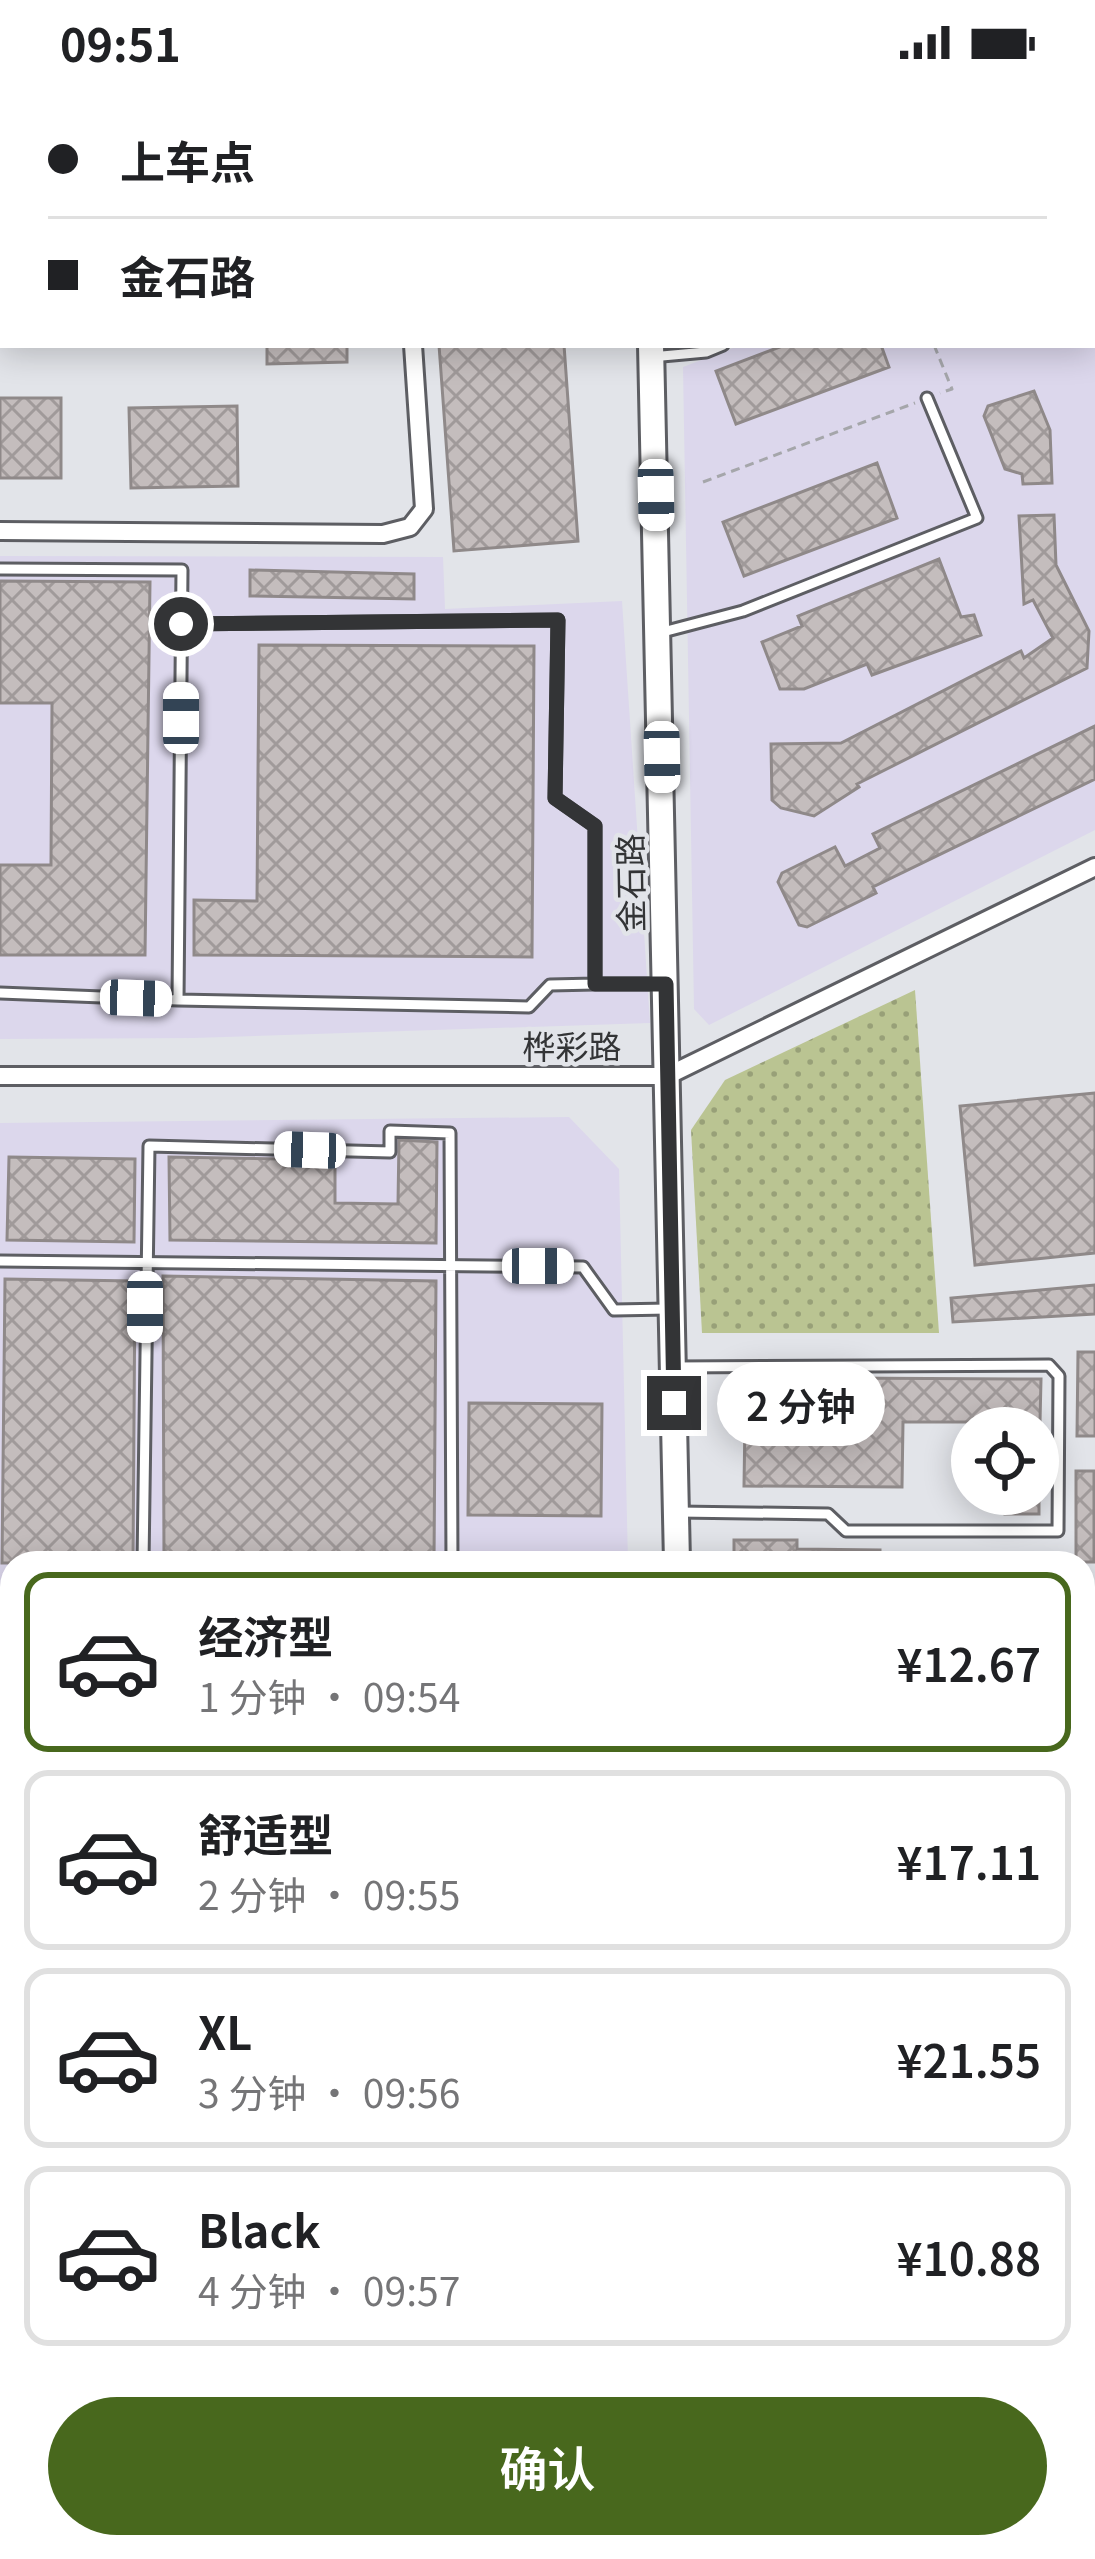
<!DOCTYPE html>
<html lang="zh">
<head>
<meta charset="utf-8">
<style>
	:root { --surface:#fff; --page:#f6f6f6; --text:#202124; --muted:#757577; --line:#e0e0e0; --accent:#48681d }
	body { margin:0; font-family:Georgia,"Noto Sans SC",serif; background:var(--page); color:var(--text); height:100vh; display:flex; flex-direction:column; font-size:45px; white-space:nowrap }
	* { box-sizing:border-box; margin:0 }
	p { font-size:39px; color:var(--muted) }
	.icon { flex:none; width:66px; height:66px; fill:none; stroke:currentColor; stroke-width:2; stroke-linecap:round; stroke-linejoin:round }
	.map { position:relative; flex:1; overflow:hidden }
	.sheet { position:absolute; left:0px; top:1467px; width:1095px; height:1008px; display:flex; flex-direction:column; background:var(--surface); border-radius:36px 36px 0 0; box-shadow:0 6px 30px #0003 }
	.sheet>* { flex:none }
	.top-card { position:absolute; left:0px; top:0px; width:1095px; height:264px; box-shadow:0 6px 30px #0003; display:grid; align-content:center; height:264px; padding:0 48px; background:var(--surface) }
	.tools { position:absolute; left:951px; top:1323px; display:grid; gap:24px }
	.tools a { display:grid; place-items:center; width:108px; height:108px; border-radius:50%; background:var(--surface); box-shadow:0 6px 30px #0003; font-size:60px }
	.end { position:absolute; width:54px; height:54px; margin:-27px; border:15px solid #333436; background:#fff; box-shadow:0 0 0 6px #fff }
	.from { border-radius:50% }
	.bubble { position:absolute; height:84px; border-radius:42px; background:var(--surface); box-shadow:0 6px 30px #0003; font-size:39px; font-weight:600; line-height:84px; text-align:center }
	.car { position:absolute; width:36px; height:72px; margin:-36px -18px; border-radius:15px; box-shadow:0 0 9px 3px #0007; background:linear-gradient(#fff 24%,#345 0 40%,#fff 0 76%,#345 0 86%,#fff 0) }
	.top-card b { display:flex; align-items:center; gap:42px; height:114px; font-size:45px }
	.top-card b+b { border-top:3px solid var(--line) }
	.top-card i { width:30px; height:30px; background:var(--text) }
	ul { padding:21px 0 0; list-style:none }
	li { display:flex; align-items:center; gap:36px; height:180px; margin:0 24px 18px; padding:0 24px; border:6px solid var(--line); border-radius:24px }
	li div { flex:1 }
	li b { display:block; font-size:45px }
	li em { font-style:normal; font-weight:600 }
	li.active { border-color:var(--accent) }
	li>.icon { width:108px; height:108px; stroke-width:1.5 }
	.primary-button { display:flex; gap:24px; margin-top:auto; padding:24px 48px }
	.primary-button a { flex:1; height:138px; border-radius:72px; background:var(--accent); color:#fff; font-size:48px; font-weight:600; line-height:138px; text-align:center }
	.status { display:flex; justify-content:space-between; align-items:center; height:84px; padding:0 60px; background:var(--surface); direction:ltr }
	.status svg { height:33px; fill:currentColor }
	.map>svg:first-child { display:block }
</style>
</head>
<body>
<div class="status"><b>09:51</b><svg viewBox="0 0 49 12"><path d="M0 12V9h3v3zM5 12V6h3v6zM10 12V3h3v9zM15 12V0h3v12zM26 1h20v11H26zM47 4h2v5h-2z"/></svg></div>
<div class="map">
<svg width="1095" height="2475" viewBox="0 0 1095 2475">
	<defs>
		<pattern id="grass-dots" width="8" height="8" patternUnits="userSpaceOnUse" patternTransform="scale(3)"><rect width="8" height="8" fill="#bac492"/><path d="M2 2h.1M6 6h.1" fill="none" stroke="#98a078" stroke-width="1.8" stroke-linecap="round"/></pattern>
		<pattern id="building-cross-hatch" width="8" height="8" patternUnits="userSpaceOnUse" patternTransform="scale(3)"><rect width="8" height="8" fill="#c4bdbd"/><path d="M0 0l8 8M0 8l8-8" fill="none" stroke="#a09a9a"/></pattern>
	</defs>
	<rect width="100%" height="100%" fill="#e2e4e9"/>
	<path fill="#dcd7ec" d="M67,0H600V3H67Z
		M976,0H1095V746L709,941L694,925L683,283L741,261H1092V3H969Z
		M0,113L3,261H173L0,262Z
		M0,472L443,473L445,525L622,517L650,939L193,954L0,955Z
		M569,1033L619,1085L628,1479H12V1624H0V1039Z"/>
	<path fill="url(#grass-dots)" d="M915,906L939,1249H702L691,1046L725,996Z"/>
	<path fill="url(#building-cross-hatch)" stroke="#8f8989" stroke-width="3" d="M267,261H347V278L267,280Z
		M439,261H564L578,457L454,467Z
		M785,261H881L889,283L736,340L716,287Z
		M1034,307L1050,346L1052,399L1023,400L1022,390L1005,385L984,332L988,322Z
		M0,314H61V394H0Z
		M237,322L238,402L131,404L129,324Z
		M877,379L897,434L744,492L723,438Z
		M1054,431L1056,481L1089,547L1087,584L857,700L859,703L814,732L781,724L772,716L771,660L841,659L1021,567L1024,574L1053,554L1033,516L1024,520L1019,432Z
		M939,475L961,533L974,531L981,551L872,591L867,580L804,605H780L762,558L802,542L798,532Z
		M250,486L414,490V515L250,512Z
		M0,497L150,498L145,871H0V781H51L52,619H0Z
		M259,561L534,562L532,873L194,871V816L257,817Z
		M1095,642V695L873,803L876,809L807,843L799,841L778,798L782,789L835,763L845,782L880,764L873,750Z
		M1095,1009V1169L975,1181L960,1022Z
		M399,1056L437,1058L436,1159L170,1156L169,1073L335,1076V1119L398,1120Z
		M9,1073L135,1075L134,1158L7,1156Z
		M163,1192L436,1197L434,1479H164Z
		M5,1195L135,1197L133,1479H2Z
		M1095,1201V1230L953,1238L951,1214Z
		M1078,1268H1095V1352H1077Z
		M838,1294L1041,1295L1040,1338H903L902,1403L744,1402L745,1337L838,1338Z
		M469,1319L602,1320L601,1432L468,1431Z
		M1076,1387H1094V1478H1076Z
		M1005,1410H1039V1430H1005Z
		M734,1456H797V1465L880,1466V1479H734Z"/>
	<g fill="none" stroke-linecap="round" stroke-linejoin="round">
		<g stroke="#5d5e63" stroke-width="15">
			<path id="lane" d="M339,0V3
				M553,0L554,3
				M307,3V0
				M651,273L706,268L723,261
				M0,485L182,486L178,916L0,909
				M659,549L743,527L977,434L927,314
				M595,900H661
				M178,916L529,923L550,901L595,900V742L555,714L558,536L181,540
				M0,1177L583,1183L614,1226L668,1225
				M673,1283L1049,1281L1059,1292L1058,1447H846L828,1430L679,1428
				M143,1479L149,1062L390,1068V1047L450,1049L452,1479
				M0,1592L12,1591
				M0,1995H12
				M0,2006L12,2027
				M213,2475L237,2463"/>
		</g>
		<g stroke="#5d5e63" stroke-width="22">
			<path id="street" d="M693,0H711
				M0,447L383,450L410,443L424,425L413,261
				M0,992H667L1095,783
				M1083,1657H1095
				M0,1662H12"/>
		</g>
		<g stroke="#5d5e63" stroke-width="30">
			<path id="secondary" d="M643,0V3
				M887,3L895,0
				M0,97H3
				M651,261L677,1479
				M1083,2219L1095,2213
				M1083,2253L1095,2248
				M0,2296H12
				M0,2336L12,2337
				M698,2463L699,2475
				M734,2463L735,2475"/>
		</g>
		<path stroke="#a5a6aa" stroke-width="3" stroke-dasharray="9 6" stroke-linecap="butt" d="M934,261L952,305L940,309
			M703,398L915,319"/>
		<use href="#lane" stroke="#fff" stroke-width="9"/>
		<use href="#street" stroke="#fff" stroke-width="16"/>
		<use href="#secondary" stroke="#fff" stroke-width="24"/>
	</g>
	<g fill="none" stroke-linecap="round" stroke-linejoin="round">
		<path stroke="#333436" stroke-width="15" d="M181,540L558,536L555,714L595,742V900H666L674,1319"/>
	</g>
	<g text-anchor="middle" stroke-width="9" stroke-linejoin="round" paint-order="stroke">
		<g font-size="33" fill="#333436" stroke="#e2e4e9">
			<text transform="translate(631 799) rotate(-91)" y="12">金石路</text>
			<text x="572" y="975">桦彩路</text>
		</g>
	</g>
</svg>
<div class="tools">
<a><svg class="icon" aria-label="locate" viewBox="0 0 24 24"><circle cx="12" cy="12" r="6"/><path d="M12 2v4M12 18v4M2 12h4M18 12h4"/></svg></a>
</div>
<i class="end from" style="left:181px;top:540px"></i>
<i class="end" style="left:674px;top:1319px"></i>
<div class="bubble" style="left:717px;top:1278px;width:168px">2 分钟</div>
<i class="car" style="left:656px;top:411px;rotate:179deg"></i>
<i class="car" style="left:181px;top:634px;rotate:0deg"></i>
<i class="car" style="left:662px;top:673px;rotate:179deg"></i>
<i class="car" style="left:136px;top:914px;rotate:92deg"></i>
<i class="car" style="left:310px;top:1066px;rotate:272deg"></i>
<i class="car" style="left:538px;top:1182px;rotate:90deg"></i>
<i class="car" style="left:145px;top:1223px;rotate:180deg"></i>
<div class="top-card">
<b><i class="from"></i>上车点</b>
<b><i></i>金石路</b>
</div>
<section class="sheet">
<ul>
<li class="active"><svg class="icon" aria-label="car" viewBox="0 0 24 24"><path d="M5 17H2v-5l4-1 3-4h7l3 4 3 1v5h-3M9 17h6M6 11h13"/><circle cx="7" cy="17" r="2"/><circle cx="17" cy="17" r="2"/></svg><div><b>经济型</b><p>1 分钟 · 09:54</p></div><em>¥12.67</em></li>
<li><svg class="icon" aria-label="car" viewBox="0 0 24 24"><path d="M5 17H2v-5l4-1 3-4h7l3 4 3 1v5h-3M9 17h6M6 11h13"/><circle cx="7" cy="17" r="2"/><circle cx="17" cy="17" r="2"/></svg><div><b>舒适型</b><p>2 分钟 · 09:55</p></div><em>¥17.11</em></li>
<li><svg class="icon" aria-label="car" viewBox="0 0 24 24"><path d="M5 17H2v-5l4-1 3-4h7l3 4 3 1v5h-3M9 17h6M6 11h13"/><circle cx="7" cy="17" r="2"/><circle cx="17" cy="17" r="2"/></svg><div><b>XL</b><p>3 分钟 · 09:56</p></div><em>¥21.55</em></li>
<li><svg class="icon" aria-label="car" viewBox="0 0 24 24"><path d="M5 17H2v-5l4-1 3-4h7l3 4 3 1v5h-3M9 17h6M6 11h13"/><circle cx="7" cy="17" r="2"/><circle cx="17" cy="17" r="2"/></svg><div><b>Black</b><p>4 分钟 · 09:57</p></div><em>¥10.88</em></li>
</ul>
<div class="primary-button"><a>确认</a></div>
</section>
</div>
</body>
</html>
